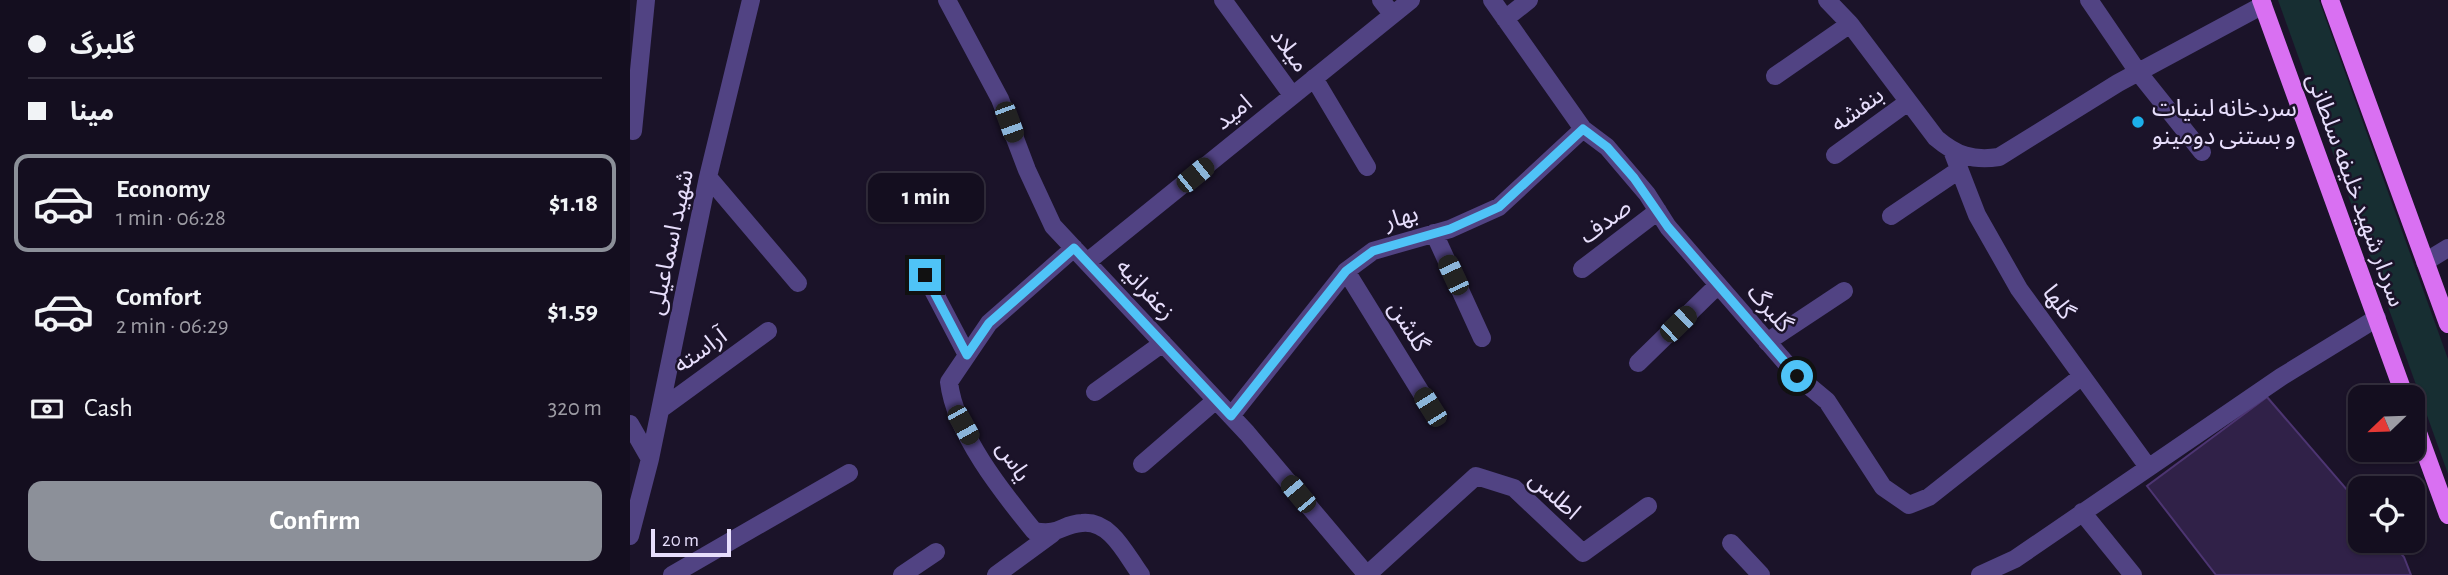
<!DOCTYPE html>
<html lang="en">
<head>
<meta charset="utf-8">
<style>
	:root { --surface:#140e1f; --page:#211c2c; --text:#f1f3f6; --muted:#9d9ca4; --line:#332e3d; --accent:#8c9099 }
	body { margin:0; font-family:"Alegreya Sans","Noto Sans Arabic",sans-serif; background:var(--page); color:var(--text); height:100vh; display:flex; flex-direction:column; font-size:26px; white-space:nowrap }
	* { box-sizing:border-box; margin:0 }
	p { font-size:23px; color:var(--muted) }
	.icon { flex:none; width:38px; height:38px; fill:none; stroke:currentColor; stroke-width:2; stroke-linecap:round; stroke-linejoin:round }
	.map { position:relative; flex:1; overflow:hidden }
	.sheet { display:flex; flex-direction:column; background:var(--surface); width:630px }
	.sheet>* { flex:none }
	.top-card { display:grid; align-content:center; height:154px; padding:0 28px; background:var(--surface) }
	.needle { width:46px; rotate:247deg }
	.buttons { position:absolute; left:1718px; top:385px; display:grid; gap:14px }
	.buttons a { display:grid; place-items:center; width:77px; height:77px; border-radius:14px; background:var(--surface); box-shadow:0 2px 5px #0004,0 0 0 2px var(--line); font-size:35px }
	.scale { position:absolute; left:21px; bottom:18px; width:80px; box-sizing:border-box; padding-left:7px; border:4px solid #e7defc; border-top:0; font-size:19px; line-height:24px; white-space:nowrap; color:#e7defc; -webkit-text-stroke:5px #1b1329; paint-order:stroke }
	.end { position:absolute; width:32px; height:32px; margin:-16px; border:9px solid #4fc3f7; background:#111; box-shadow:0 0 0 4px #111 }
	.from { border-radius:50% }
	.bubble { position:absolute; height:49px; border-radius:14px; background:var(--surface); box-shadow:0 2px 5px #0004,0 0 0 2px var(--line); font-size:23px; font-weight:600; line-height:49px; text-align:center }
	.car { position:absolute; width:21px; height:42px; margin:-21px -10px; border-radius:9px; box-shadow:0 0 5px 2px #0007; background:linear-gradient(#222 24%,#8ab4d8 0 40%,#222 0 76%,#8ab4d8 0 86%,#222 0) }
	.top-card b { display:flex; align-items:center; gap:24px; height:66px; font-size:26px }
	.top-card b+b { border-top:2px solid var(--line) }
	.top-card i { width:18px; height:18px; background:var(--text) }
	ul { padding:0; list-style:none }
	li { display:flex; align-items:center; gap:21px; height:98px; margin:0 14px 10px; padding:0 14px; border:4px solid transparent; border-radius:14px }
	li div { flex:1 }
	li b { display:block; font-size:26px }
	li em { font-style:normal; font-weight:600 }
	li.active { border-color:var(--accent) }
	li>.icon { width:63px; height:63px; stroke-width:1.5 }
	.pay { display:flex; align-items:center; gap:18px; height:77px; padding:0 28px; font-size:26px }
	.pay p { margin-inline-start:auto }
	.action { display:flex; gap:14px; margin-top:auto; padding:14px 28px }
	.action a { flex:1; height:80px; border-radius:14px; background:var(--accent); color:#fff; font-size:28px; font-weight:600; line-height:80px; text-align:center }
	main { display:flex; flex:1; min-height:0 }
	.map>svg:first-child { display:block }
</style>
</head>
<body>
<main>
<section class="sheet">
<div class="top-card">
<b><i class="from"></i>گلبرگ</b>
<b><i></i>مینا</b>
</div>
<ul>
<li class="active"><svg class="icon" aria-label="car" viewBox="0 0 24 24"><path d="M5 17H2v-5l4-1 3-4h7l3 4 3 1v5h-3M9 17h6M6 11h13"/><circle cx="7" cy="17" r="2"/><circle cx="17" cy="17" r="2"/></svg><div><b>Economy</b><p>1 min · 06:28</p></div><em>$1.18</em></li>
<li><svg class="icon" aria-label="car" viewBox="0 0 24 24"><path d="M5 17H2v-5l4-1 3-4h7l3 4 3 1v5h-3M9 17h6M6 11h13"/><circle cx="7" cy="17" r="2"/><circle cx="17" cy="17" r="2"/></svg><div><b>Comfort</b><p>2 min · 06:29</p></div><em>$1.59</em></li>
</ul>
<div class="pay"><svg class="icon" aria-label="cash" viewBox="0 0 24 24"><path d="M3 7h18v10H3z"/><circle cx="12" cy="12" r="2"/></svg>Cash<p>320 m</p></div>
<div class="action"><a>Confirm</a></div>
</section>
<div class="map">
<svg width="1818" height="575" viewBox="0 0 1818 575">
	<rect width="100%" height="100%" fill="#1b1329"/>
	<path fill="#172e32" d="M1648,0H1689L1818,359V474Z"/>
	<path fill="#302148" stroke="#4d3572" stroke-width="2" d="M1637,397L1731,506V541H1760L1774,557L1781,575H1586L1517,486Z"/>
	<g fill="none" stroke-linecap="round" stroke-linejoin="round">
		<path stroke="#514383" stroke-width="18" d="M317,0L370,99L397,170L423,226L617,433L737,575
			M593,0L662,95
			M751,0L762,14
			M862,0L953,129L977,147L1017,194L1038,227L1167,376L1197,401L1253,487L1279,505L1299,497L1452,376
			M1197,0L1220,24L1306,138C1326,155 1342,161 1369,157L1488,83L1633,5
			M1459,0L1508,72L1572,152
			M875,19L899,0
			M1145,76L1220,24
			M684,78L737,167
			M3,131L16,0
			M1323,153L1347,215L1389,289L1518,467
			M1205,155L1278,102
			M78,177L168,283
			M1261,216L1329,170
			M804,233L852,338
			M444,248L359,323L319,382C325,433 372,492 404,531C431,536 431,524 452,523C481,520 496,555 511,575
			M457,262L781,0
			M1795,262L1818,248
			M952,269L1028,211
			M716,271L800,407
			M295,275L337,355
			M1137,342L1214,291
			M1008,363L1088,285
			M465,392L533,343
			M31,409L138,331
			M601,416L716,271L743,251L820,229L869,207L953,129
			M0,424L20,459
			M512,464L586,400
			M1452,512L1503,575
			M0,536L20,459L78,177L121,0
			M1101,543L1131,575
			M42,575L219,473
			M272,575L306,552
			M366,575L422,534
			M737,575L846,476L884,488L953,553L1018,506
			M1350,575L1385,559L1651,377L1747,318"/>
		<path stroke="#d970f2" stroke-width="18" d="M1631,0L1775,397
			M1700,0L1818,324
			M1783,419L1818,515"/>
	</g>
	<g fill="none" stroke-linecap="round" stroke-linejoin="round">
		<path stroke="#4fc3f7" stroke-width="9" d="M295,275L337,355L359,323L444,248L601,416L716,271L743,251L820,229L869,207L953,129L977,147L1004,178L1038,227L1167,376"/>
	</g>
	<circle fill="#1cafea" stroke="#1b1329" stroke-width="2.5" cx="1508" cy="122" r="7"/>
	<g text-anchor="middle" stroke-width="5" stroke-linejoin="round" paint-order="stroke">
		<g font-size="24" fill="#e7defc" stroke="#1b1329">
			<text transform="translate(660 50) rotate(54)" y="8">میلاد</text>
			<text transform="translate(1227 109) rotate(-36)" y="8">بنفشه</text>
			<text transform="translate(603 112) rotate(-39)" y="8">امید</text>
			<text transform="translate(1726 190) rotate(70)" y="8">سردار شهید خلیفه سلطانی</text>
			<text transform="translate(771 217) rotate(-16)" y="8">بهار</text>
			<text transform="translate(975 221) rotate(-37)" y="8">صدف</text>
			<text transform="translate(40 242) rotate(-78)" y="8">شهید اسماعیلی</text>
			<text transform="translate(516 289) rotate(47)" y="8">زعفرانیه</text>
			<text transform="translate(1429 302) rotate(54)" y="8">گلها</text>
			<text transform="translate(1140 308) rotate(49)" y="8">گلبرگ</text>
			<text transform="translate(779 326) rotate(58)" y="8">گلشن</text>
			<text transform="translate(70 350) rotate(-36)" y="8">آراسته</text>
			<text transform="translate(384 461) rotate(58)" y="8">یاس</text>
			<text transform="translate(925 495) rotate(42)" y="8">اطلس</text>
		</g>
		<g font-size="24" fill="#e7defc" stroke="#1b1329" text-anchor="start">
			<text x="1522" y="116">سردخانه لبنیات<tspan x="1522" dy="28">و بستنی دومینو</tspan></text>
		</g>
	</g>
</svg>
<div class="buttons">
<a><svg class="needle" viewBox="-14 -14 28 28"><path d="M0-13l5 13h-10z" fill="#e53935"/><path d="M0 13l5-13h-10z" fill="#9d9ca4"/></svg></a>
<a><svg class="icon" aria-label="locate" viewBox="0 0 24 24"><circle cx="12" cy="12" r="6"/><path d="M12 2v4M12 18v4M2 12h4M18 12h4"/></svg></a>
</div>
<div class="scale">20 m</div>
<i class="end from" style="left:1167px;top:376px"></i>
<i class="end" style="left:295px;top:275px"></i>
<div class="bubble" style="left:238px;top:173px;width:116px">1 min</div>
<i class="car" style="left:379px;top:122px;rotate:160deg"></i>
<i class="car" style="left:565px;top:175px;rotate:51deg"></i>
<i class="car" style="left:823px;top:275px;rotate:335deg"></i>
<i class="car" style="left:1048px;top:324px;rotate:46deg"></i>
<i class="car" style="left:800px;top:407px;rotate:328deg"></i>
<i class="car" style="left:333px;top:425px;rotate:151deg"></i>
<i class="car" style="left:668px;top:494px;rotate:320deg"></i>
</div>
</main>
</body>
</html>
